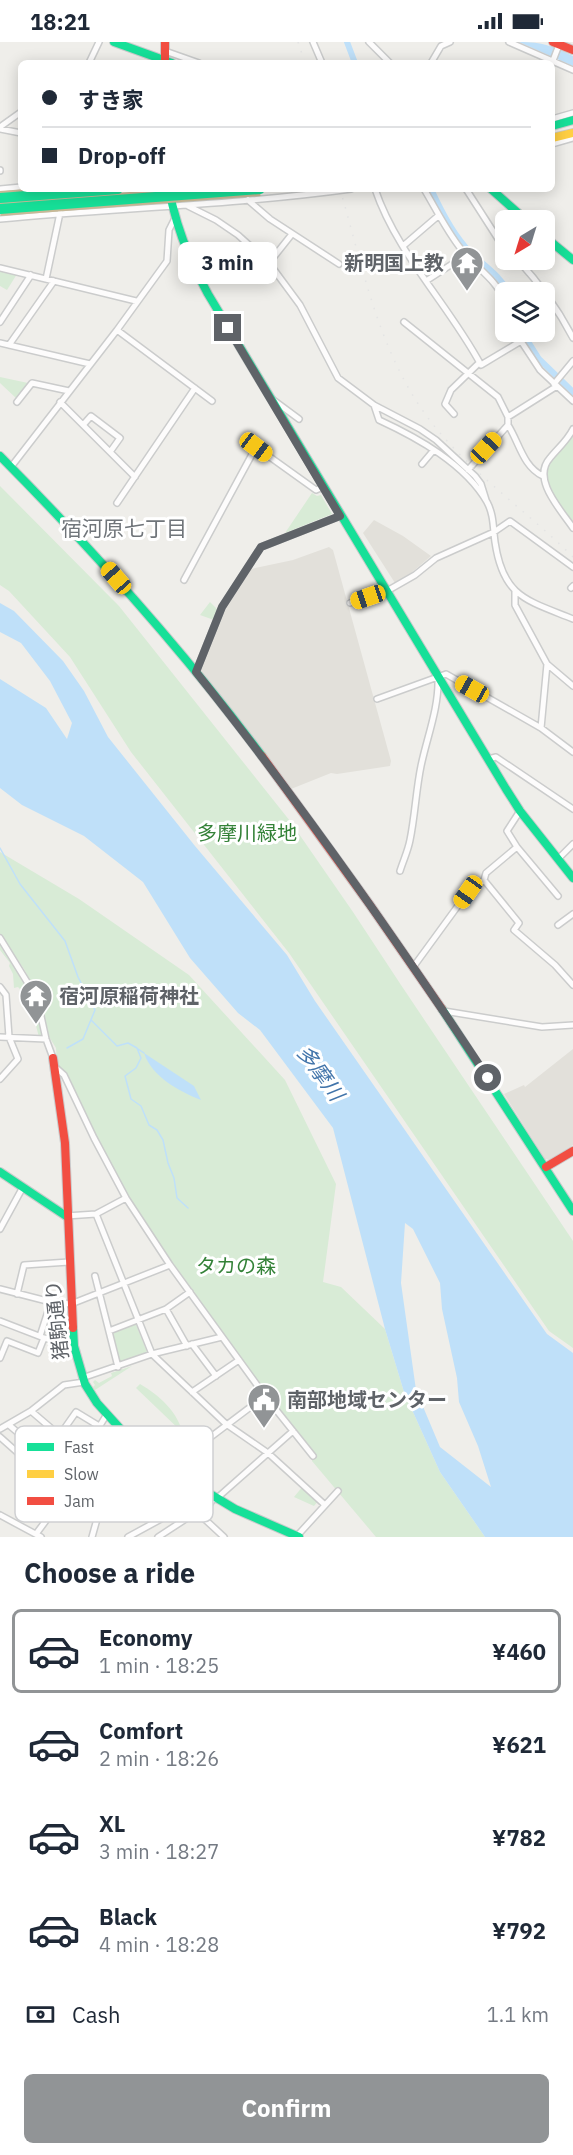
<!DOCTYPE html>
<html lang="en">
<head>
<meta charset="utf-8">
<style>
	:root { --surface:#fff; --page:#f6f6f7; --text:#1f2937; --muted:#747a83; --line:#e0e1e3; --accent:#919496 }
	body { margin:0; font-family:"IBM Plex Sans","Noto Sans JP",sans-serif; background:var(--page); color:var(--text); height:100vh; display:flex; flex-direction:column; font-size:22px; white-space:nowrap }
	* { box-sizing:border-box; margin:0 }
	p { font-size:20px; color:var(--muted) }
	.icon { flex:none; width:33px; height:33px; fill:none; stroke:currentColor; stroke-width:2; stroke-linecap:round; stroke-linejoin:round }
	.map { position:relative; height:1495px; overflow:hidden }
	.panel { display:flex; flex-direction:column; background:var(--surface); flex:1 }
	.panel>* { flex:none }
	.top-card { position:absolute; left:18px; top:18px; width:537px; height:132px; border-radius:9px; box-shadow:0 3px 15px #0003; display:grid; align-content:center; height:132px; padding:0 24px; background:var(--surface) }
	.needle { width:39px; rotate:218deg }
	.buttons { position:absolute; left:495px; top:168px; display:grid; gap:12px }
	.buttons a { display:grid; place-items:center; width:60px; height:60px; border-radius:9px; background:var(--surface); box-shadow:0 3px 15px #0003; font-size:30px }
	.end { position:absolute; width:27px; height:27px; margin:-14px; border:8px solid #5f6368; background:#fff; box-shadow:0 0 0 3px #fff }
	.from { border-radius:50% }
	.bubble { position:absolute; height:42px; border-radius:9px; background:var(--surface); box-shadow:0 3px 15px #0003; font-size:20px; font-weight:700; line-height:42px; text-align:center }
	.car { position:absolute; width:18px; height:36px; margin:-18px -9px; border-radius:8px; box-shadow:0 0 4px 2px #0007; background:linear-gradient(#f5c518 24%,#345 0 40%,#f5c518 0 76%,#345 0 86%,#f5c518 0) }
	.top-card b { display:flex; align-items:center; gap:21px; height:57px; font-size:22px }
	.top-card b+b { border-top:2px solid var(--line) }
	.top-card i { width:15px; height:15px; background:var(--text) }
	ul { padding:0; list-style:none }
	li { display:flex; align-items:center; gap:18px; height:84px; margin:0 12px 9px; padding:0 12px; border:3px solid transparent; border-radius:9px }
	li div { flex:1 }
	li b { display:block; font-size:22px }
	li em { font-style:normal; font-weight:700 }
	li.selected { border-color:var(--accent) }
	li>.icon { width:54px; height:54px; stroke-width:1.5 }
	h2 { padding:0 24px; font-size:27px; line-height:72px }
	.pay { display:flex; align-items:center; gap:15px; height:66px; padding:0 24px; font-size:22px }
	.pay p { margin-inline-start:auto }
	.button { display:flex; gap:12px; margin-top:auto; padding:12px 24px }
	.button a { flex:1; height:69px; border-radius:9px; background:var(--accent); color:#fff; font-size:24px; font-weight:700; line-height:69px; text-align:center }
	.status { display:flex; justify-content:space-between; align-items:center; height:42px; padding:0 30px; background:var(--surface); direction:ltr }
	.status svg { height:16px; fill:currentColor }
	.map>svg:first-child { display:block }
</style>
</head>
<body>
<div class="status"><b>18:21</b><svg viewBox="0 0 49 12"><path d="M0 12V9h3v3zM5 12V6h3v6zM10 12V3h3v9zM15 12V0h3v12zM26 1h20v11H26zM47 4h2v5h-2z"/></svg></div>
<div class="map">
<svg width="573" height="1495" viewBox="0 0 573 1495">
	<rect width="100%" height="100%" fill="#efeeea"/>
	<path fill="#e2e0da" d="M374,478L403,494L431,514L411,531L395,541L363,491Z
		M329,505L333,508L391,719L390,724L337,732L331,731L291,747L199,628L223,566L251,527L293,518Z
		M573,1007V1103L550,1118L545,1117L504,1052L524,1043L525,1045Z"/>
	<path fill="#d8ebd6" d="M0,228L17,232L7,248L0,244Z
		M0,335L28,341V344L17,357L0,341Z
		M573,392V482C563,466 535,436 550,417C557,407 568,404 573,392Z
		M0,444L119,564L290,779L353,870L401,943L573,1199V1306L549,1289L289,911L131,710L70,615L9,549L0,543Z
		M312,451L317,454L321,453L332,472L285,491Z
		M210,560L218,568L214,578L200,573Z
		M0,810L79,857L189,933L285,1038L336,1142L323,1240L341,1245L385,1287L404,1350L440,1430L485,1495H376L312,1419L313,1413L274,1363L134,1166L65,1032L57,1023L56,1006L48,993L40,958L24,927L0,892Z
		M0,901L33,954L43,995H39L36,984C40,968 28,955 18,945L14,946L13,932L9,924L10,921L0,908Z
		M135,1280L147,1310L146,1313L121,1321L119,1320L111,1291Z
		M132,1324L95,1348L93,1345L95,1343L93,1340L95,1338L99,1341L112,1334L111,1331Z
		M140,1342C160,1354 176,1368 183,1391L136,1346Z
		M303,1444L319,1458L314,1464L294,1455Z"/>
	<path fill="#bfe0f9" fill-rule="evenodd" d="M519,0C544,0 551,4 573,14V24Z
		M0,561L14,569L63,619L84,649L108,695L195,804L287,913L315,959L547,1292L573,1311V1495H485L440,1430L404,1350L385,1287L333,1086L260,988L238,971L190,916L143,840L84,794L22,763L0,746V637L46,666L67,697L72,681L50,639L21,601L0,590ZM405,1181L413,1187L440,1241L442,1267L457,1336L459,1360L478,1404L491,1445L440,1405L416,1348L401,1241Z
		M144,1011L194,1044L201,1058C179,1049 152,1035 144,1011Z"/>
	<g fill="none" stroke-linecap="round" stroke-linejoin="round">
		<path stroke="#bfe0f9" stroke-width="1.5" d="M0,806L20,842L65,899L78,935L95,968L83,997L67,1006
			M91,978L117,1004L128,1001L137,1006L141,1016L136,1026L125,1034L131,1057L141,1064L149,1083L157,1088L163,1098L168,1121L174,1136L177,1156L188,1166
			M138,1007L144,1011"/>
		<path stroke="#bfe0f9" stroke-width="6" d="M347,0L355,21
			M431,147C441,169 453,193 470,210C484,224 500,233 508,250
			M522,290L539,317L573,350"/>
		<g stroke="#cbcccc" stroke-width="8">
			<path id="street" d="M313,0L322,21
				M369,0L390,21
				M509,0L573,28
				M165,9L199,21
				M89,21L99,0
				M431,21L441,4L450,0
				M552,21L559,3
				M552,77L573,71
				M0,85L21,70
				M0,87L21,91
				M552,102L573,96
				M0,128V129
				M0,147L21,145
				M375,147C397,212 449,263 481,323L521,299
				M424,147C436,167 446,188 461,207C475,225 496,237 506,260
				M466,147L500,200L506,205
				M248,158L270,177L339,222
				M188,164L216,178L238,193L269,221L300,263L338,336L374,363L420,387L436,398L475,434L481,442L486,458
				M0,177C117,166 234,163 351,147
				M403,204L438,174
				M518,218C540,242 558,267 573,296
				M269,221L292,192
				M0,226L136,259
				M46,237L60,171
				M426,239L466,213
				M0,280L31,233
				M404,280L498,355L508,375V383L468,428
				M117,288L212,359
				M515,290L540,328L573,359
				M0,301L90,322
				M9,303L54,239
				M554,342L573,319
				M272,357L299,377
				M17,360L32,341L69,349
				M60,360L135,435
				M374,363L379,378C418,396 465,422 487,460C494,473 493,486 495,500C503,555 526,558 573,577
				M454,372L445,362L451,348L479,321
				M508,375L557,344
				M83,383L91,374L120,396L110,410
				M508,383C519,400 523,425 543,434
				M573,387C567,399 558,406 550,416C531,437 561,468 573,486
				M422,422L433,409
				M11,425L117,288L167,219L169,188L174,178
				M117,461L195,346
				M184,538L256,405L316,448L323,445
				M571,546L573,544
				M515,549V563L547,622L573,644
				M350,561L387,549L415,533L436,516L494,490L510,479L573,525
				M196,630L222,565L261,505L340,474
				M377,657L446,632L541,686L573,710
				M541,686L547,622
				M488,717L496,715L573,767
				M520,769L507,789L517,805L558,854
				M558,817L573,802
				M400,829C403,819 408,809 410,798C415,774 416,748 421,724C427,695 439,666 438,636
				M484,838L519,881L514,888L555,923L573,943
				M558,883L573,872
				M0,896L37,956L46,997L53,1016
				M414,924L468,850L484,838L486,831L517,805
				M0,945L6,953L9,995L18,1017L0,1037
				M444,969L542,985L573,983
				M0,995L46,997
				M54,1024L64,1033L94,1096L126,1156L170,1223L265,1354L313,1414
				M96,1172L152,1312L226,1382L268,1411L325,1463
				M66,1174L96,1172L126,1156
				M0,1187L23,1145
				M95,1234L118,1325
				M0,1247L51,1260L71,1262L170,1223
				M17,1252L24,1223L69,1220
				M166,1267L187,1304
				M0,1279L44,1296L74,1304
				M109,1289L166,1267L190,1250
				M40,1294L51,1260
				M192,1302L216,1334
				M0,1316L7,1299L38,1311L44,1296
				M82,1336L152,1312L222,1295
				M192,1350L239,1318
				M31,1369L79,1410L82,1413L85,1426L99,1439
				M9,1383L45,1414L76,1370L99,1384
				M0,1387L31,1369L64,1343L84,1340
				M0,1395L27,1419L36,1407
				M116,1410L184,1458L224,1495
				M82,1413L107,1372
				M171,1425L265,1354
				M19,1431L27,1419
				M216,1457L293,1389
				M0,1473L41,1495
				M202,1473L214,1456
				M36,1492L85,1426
				M297,1494L338,1449
				M92,1495L99,1470V1439L126,1393
				M128,1495L172,1471L184,1458
				M158,1495L198,1469"/>
		</g>
		<g stroke="#cacacb" stroke-width="10">
			<path id="fast" d="M114,0L172,21
				M552,84L573,78
				M169,147C176,185 189,218 208,252L506,747L520,769L573,836
				M491,147L526,178
				M544,194L573,218
				M0,414C94,509 182,607 262,714
				M442,967L573,1169
				M0,1130L66,1174
				M73,1286L74,1304L85,1342L97,1361L126,1393L197,1444L235,1467L299,1495"/>
		</g>
		<g stroke="#cacacb" stroke-width="10">
			<path id="slow" d="M552,96L573,91"/>
		</g>
		<g stroke="#cacacb" stroke-width="10">
			<path id="jam" d="M165,0V21
				M553,0L573,8
				M262,714L370,863L442,967
				M53,1016L65,1101L73,1286
				M546,1125L573,1109"/>
		</g>
		<use href="#street" stroke="#fdfcfc" stroke-width="5"/>
		<use href="#fast" stroke="#16e098" stroke-width="8"/>
		<use href="#slow" stroke="#ffcf43" stroke-width="8"/>
		<use href="#jam" stroke="#f24e42" stroke-width="8"/>
		<path stroke="#e4e4e4" stroke-width="1.5" stroke-dasharray="1.5 8" stroke-linecap="butt" d="M298,0L305,21
			M340,147C362,222 377,303 423,369C463,426 524,466 573,515"/>
		<g stroke="#c8b996" stroke-width="14" stroke-linecap="butt">
			<path id="fast-bridge" d="M0,156L118,147
				M0,167L260,147"/>
		</g>
		<use href="#fast-bridge" stroke="#16e098" stroke-width="10"/>
	</g>
	<g fill="none" stroke-linecap="round" stroke-linejoin="round">
		<path stroke="#5f6368" stroke-width="8" d="M228,286L340,474L261,505L222,565L196,630C300,760 396,897 488,1036"/>
	</g>
	<defs>
		<g id="temple-pin" transform="scale(1.725)"><path d="M0 17L-7.5 6A9.5 9.5 0 1 1 7.5 6Z" fill="#919496" stroke="#fff"/><path d="M0-6L5-2H3V0L6.5 2.5H4V6H1.5V3h-3V6H-4V2.5H-6.5L-3 0V-2H-5Z" fill="#fff"/></g>
		<g id="civic-pin" transform="scale(1.725)"><path d="M0 17L-7.5 6A9.5 9.5 0 1 1 7.5 6Z" fill="#919496" stroke="#fff"/><path d="M-.6-6.5H3V-4.5H.6V-3L4-1V1h2V6H-6V1h2V-1L-.6-3ZM-1.2 2.5V6h2.4V2.5Z" fill="#fff"/></g>
	</defs>
	<g fill-rule="evenodd">
		<use href="#temple-pin" x="467" y="221"/>
		<use href="#temple-pin" x="36" y="954"/>
		<use href="#civic-pin" x="264" y="1358"/>
	</g>
	<g text-anchor="middle" stroke-width="6" stroke-linejoin="round" paint-order="stroke">
		<g font-size="20" font-weight="bold" fill="#5f6368" stroke="#fff" text-anchor="start">
			<text x="444" y="228" text-anchor="end">新明国上教</text>
			<text x="59" y="961">宿河原稲荷神社</text>
			<text x="287" y="1365">南部地域センター</text>
		</g>
		<g font-size="20" fill="#348238" stroke="#fff">
			<text x="247" y="798">多摩川緑地</text>
			<text x="236" y="1231">タカの森</text>
		</g>
		<g font-size="20" fill="#5f6368" stroke="#fff">
			<text transform="translate(57 1278) rotate(-96)" y="7">猪駒通り</text>
		</g>
		<g font-size="21" fill="#70757a" stroke="#fff">
			<text x="124" y="494">宿河原七丁目</text>
		</g>
		<g font-size="21" font-style="italic" fill="#4174aa" stroke="#fff">
			<text transform="translate(320 1031) rotate(54)" y="7">多摩川</text>
		</g>
	</g>
	<rect x="15" y="1384" width="198" height="96" rx="9" fill="#fff" stroke="#cfd0d2" stroke-width="1.5"/>
	<rect x="27" y="1401" width="27" height="8" fill="#16e098"/>
	<rect x="27" y="1428" width="27" height="8" fill="#ffcf43"/>
	<rect x="27" y="1455" width="27" height="8" fill="#f24e42"/>
	<g font-size="16" fill="#5f6368">
		<text x="64" y="1411">Fast</text>
		<text x="64" y="1438">Slow</text>
		<text x="64" y="1465">Jam</text>
	</g>
</svg>
<div class="buttons">
<a><svg class="needle" viewBox="-14 -14 28 28"><path d="M0-13l5 13h-10z" fill="#e53935"/><path d="M0 13l5-13h-10z" fill="#747a83"/></svg></a>
<a><svg class="icon" aria-label="layers" viewBox="0 0 24 24"><path d="M12 4l9 5-9 5-9-5zM3 14l9 5 9-5"/></svg></a>
</div>
<i class="end from" style="left:488px;top:1036px"></i>
<i class="end" style="left:228px;top:286px"></i>
<div class="bubble" style="left:178px;top:200px;width:99px">3 min</div>
<i class="car" style="left:256px;top:405px;rotate:127deg"></i>
<i class="car" style="left:486px;top:406px;rotate:43deg"></i>
<i class="car" style="left:116px;top:536px;rotate:319deg"></i>
<i class="car" style="left:368px;top:555px;rotate:251deg"></i>
<i class="car" style="left:472px;top:647px;rotate:299deg"></i>
<i class="car" style="left:468px;top:850px;rotate:215deg"></i>
<div class="top-card">
<b><i class="from"></i>すき家</b>
<b><i></i>Drop-off</b>
</div>
</div>
<section class="panel">
<h2>Choose a ride</h2>
<ul>
<li class="selected"><svg class="icon" aria-label="car" viewBox="0 0 24 24"><path d="M5 17H2v-5l4-1 3-4h7l3 4 3 1v5h-3M9 17h6M6 11h13"/><circle cx="7" cy="17" r="2"/><circle cx="17" cy="17" r="2"/></svg><div><b>Economy</b><p>1 min · 18:25</p></div><em>¥460</em></li>
<li><svg class="icon" aria-label="car" viewBox="0 0 24 24"><path d="M5 17H2v-5l4-1 3-4h7l3 4 3 1v5h-3M9 17h6M6 11h13"/><circle cx="7" cy="17" r="2"/><circle cx="17" cy="17" r="2"/></svg><div><b>Comfort</b><p>2 min · 18:26</p></div><em>¥621</em></li>
<li><svg class="icon" aria-label="car" viewBox="0 0 24 24"><path d="M5 17H2v-5l4-1 3-4h7l3 4 3 1v5h-3M9 17h6M6 11h13"/><circle cx="7" cy="17" r="2"/><circle cx="17" cy="17" r="2"/></svg><div><b>XL</b><p>3 min · 18:27</p></div><em>¥782</em></li>
<li><svg class="icon" aria-label="car" viewBox="0 0 24 24"><path d="M5 17H2v-5l4-1 3-4h7l3 4 3 1v5h-3M9 17h6M6 11h13"/><circle cx="7" cy="17" r="2"/><circle cx="17" cy="17" r="2"/></svg><div><b>Black</b><p>4 min · 18:28</p></div><em>¥792</em></li>
</ul>
<div class="pay"><svg class="icon" aria-label="cash" viewBox="0 0 24 24"><path d="M3 7h18v10H3z"/><circle cx="12" cy="12" r="2"/></svg>Cash<p>1.1 km</p></div>
<div class="button"><a>Confirm</a></div>
</section>
</body>
</html>
